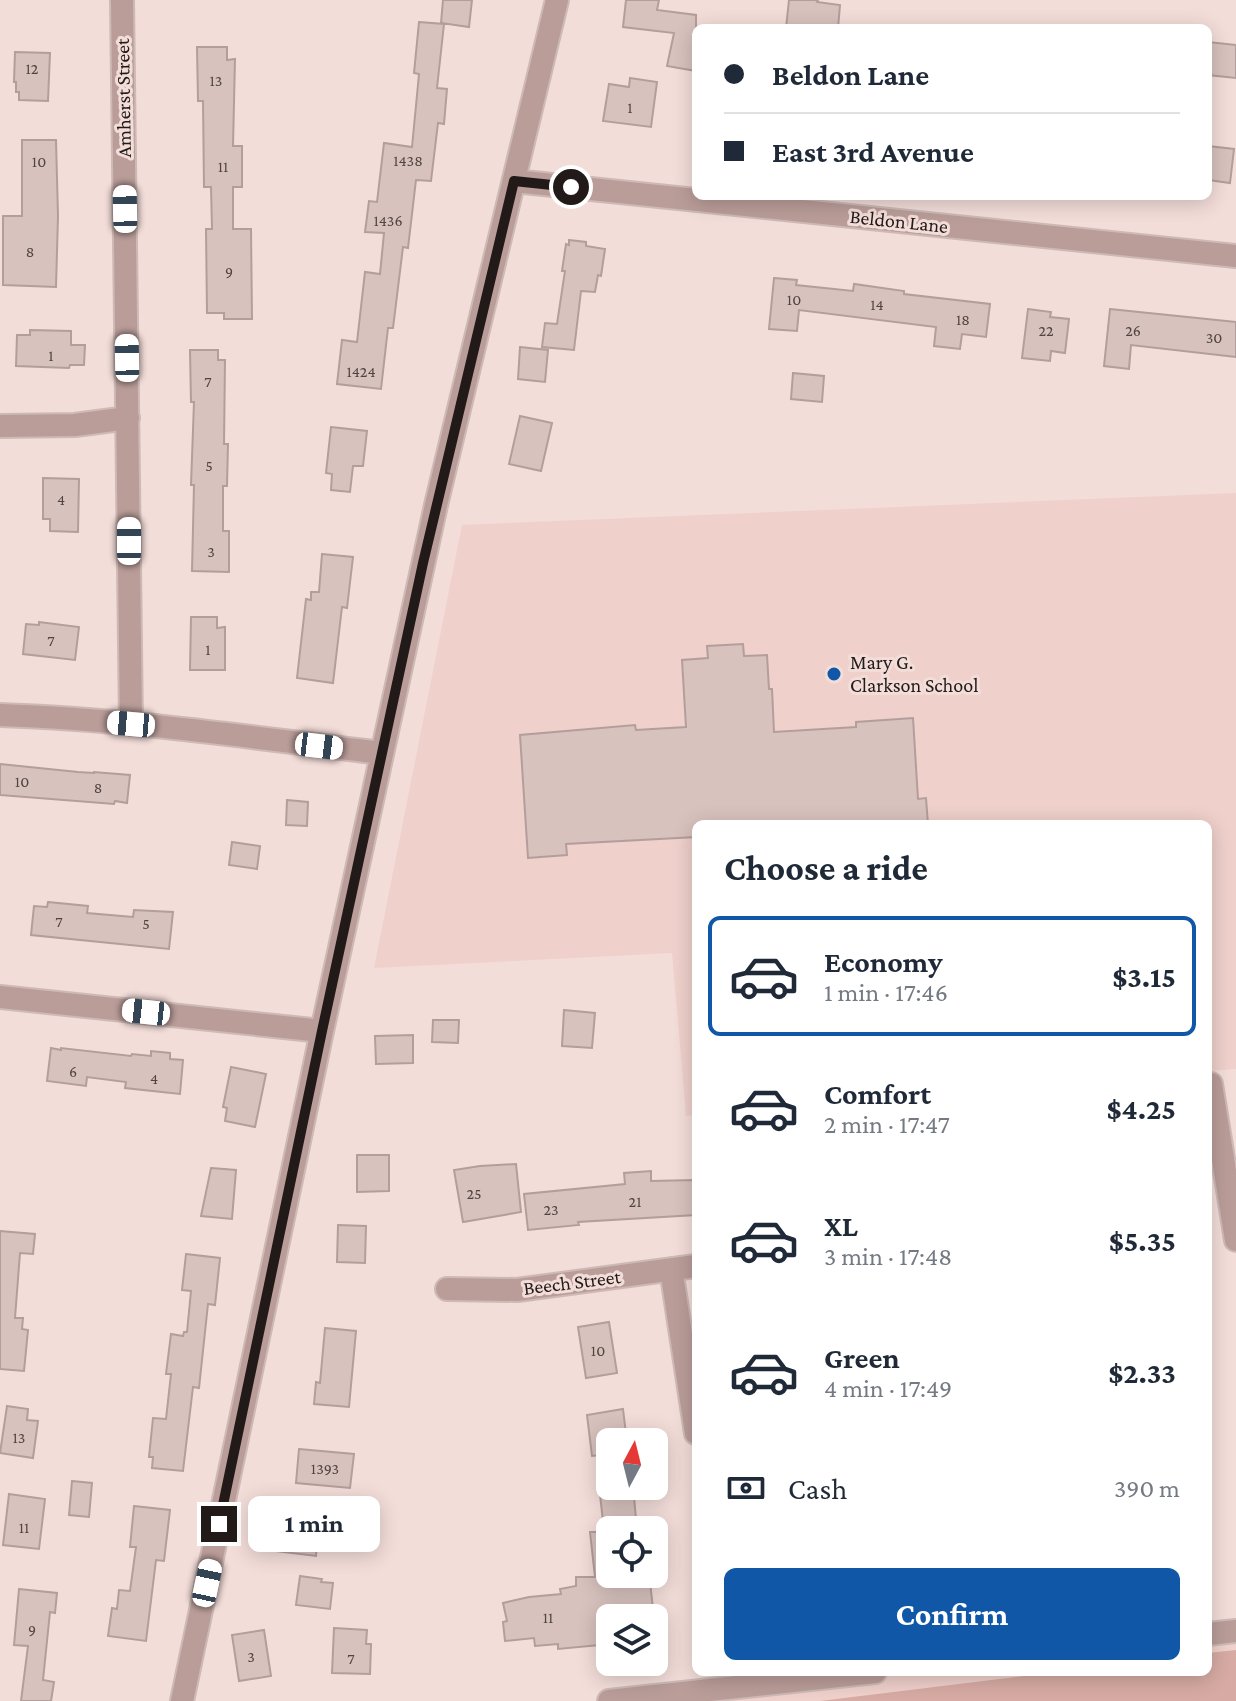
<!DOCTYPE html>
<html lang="en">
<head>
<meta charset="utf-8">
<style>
	:root { --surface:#fff; --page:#f2f2f3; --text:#1f2937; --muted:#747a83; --line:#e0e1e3; --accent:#1157a7 }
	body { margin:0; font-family:"Crimson Pro",serif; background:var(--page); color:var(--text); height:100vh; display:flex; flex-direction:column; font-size:30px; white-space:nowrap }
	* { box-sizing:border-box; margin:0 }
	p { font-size:26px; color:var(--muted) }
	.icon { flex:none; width:44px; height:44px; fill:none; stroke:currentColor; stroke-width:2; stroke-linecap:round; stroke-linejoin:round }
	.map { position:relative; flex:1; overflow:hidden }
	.details { position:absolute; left:692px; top:820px; width:520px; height:856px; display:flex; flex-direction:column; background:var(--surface); border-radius:12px; box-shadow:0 4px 20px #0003 }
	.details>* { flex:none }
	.hud { position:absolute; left:692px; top:24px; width:520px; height:176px; border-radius:12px; box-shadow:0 4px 20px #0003; display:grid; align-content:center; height:176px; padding:0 32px; background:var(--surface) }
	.needle { width:52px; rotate:7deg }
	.fabs { position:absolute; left:596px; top:1428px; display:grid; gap:16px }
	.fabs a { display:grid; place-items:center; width:72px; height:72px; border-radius:12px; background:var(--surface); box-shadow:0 4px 20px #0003; font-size:40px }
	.end { position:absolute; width:36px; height:36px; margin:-18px; border:10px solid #221a19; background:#fff; box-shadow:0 0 0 4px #fff }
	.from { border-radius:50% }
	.bubble { position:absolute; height:56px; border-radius:12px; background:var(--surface); box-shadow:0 4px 20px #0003; font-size:26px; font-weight:700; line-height:56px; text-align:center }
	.car { position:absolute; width:24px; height:48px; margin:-24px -12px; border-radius:10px; box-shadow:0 0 6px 2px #0007; background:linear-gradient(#fff 24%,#345 0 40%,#fff 0 76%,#345 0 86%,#fff 0) }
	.hud b { display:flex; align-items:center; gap:28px; height:76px; font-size:30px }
	.hud b+b { border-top:2px solid var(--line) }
	.hud i { width:20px; height:20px; background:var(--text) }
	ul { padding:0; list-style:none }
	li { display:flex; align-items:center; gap:24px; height:120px; margin:0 16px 12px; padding:0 16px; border:4px solid transparent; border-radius:12px }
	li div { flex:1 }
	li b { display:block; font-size:30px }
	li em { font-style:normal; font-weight:700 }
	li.on { border-color:var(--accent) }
	li>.icon { width:72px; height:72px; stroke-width:1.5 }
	h2 { padding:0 32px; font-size:36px; line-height:96px }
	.pay { display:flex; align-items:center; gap:20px; height:88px; padding:0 32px; font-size:30px }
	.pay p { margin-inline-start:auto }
	.action { display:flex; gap:16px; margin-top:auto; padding:16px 32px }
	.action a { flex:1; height:92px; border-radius:12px; background:var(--accent); color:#fff; font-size:32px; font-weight:700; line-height:92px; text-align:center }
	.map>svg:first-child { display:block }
</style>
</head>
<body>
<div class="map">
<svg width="1236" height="1701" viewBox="0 0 1236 1701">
	<rect width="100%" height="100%" fill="#f3ddd9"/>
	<path fill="#efd0cb" d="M1236,493V1069L1208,1071V824H696V1115L686,1116L672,953L374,968L462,525Z
		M1236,1631V1701H610L875,1672H1208V1634Z"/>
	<path fill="#d7aba4" d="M1236,1650V1701H820L1057,1672H1208V1653Z"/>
	<path fill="#d8c2be" stroke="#b49e9b" stroke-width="2" d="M443,0H472L469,27L441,23Z
		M626,0H659L657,10L696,15V71L667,66L674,33L623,27Z
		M789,0H818L817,2L840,5L838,28H786Z
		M419,22L444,24L437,88L447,89L444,124L438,123L431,181L416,180L408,248L403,247L393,328H388L381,389L337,384L342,340L357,342L365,272L380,274L384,233L365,232L369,201L377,202L384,143L412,147L419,74L414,73Z
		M1208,42L1236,45V78L1208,75Z
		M197,47H227V60L235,59L233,146H242V187H233V229H251L252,319H224V313H207L206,229H212L211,187H204L203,101H198Z
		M15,52L50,53L48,101L19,100V92H16V82H14Z
		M630,78L657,82L651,127L603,121L609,84L629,87Z
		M22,140H56L58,216L56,287L3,285V216H22Z
		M1208,146L1234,149L1230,183L1208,180Z
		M569,240L586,242V246L605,249L601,276L598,275L595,292L581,291L574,350L542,347L545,323L557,324L565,271H562L566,244L569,245Z
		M774,278L797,280L796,285L853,291L854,284L904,291V294L990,304L986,337L962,334L960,349L934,346L936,327L799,310L797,331L769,329Z
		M1028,309L1051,312L1050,317L1069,319L1065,353L1051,351L1050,361L1022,358Z
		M1110,309L1236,322V357L1131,345L1129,369L1104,366Z
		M30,330L71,331V345H85L84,365H70L69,368L16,366L17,335H30Z
		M520,347L548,350L545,382L518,379Z
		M190,350H218V360H225L224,444H228L227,486H223V531H229V572L192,571L194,485H191L194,402H191Z
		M793,373L824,376L822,402L791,399Z
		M520,416L552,423L541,471L509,464Z
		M331,427L367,431L363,466H353L350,492L331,490L332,474L326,473Z
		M43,478L79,479L78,532L50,531V519H43Z
		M322,554L353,557L347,608L342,607L333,683L297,678L306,599L311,600V592H319Z
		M191,617H217V628L225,627V670H190Z
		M39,622L79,627L75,660L23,654L26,624L39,625Z
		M743,644L744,656L767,655L769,689H772L774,732L856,727V722L913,718L918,799L926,798L928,824H696V837L566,844L567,855L528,858L520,735L635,725L636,730L686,727L682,660L708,658L707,646Z
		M0,764L78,772L94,773V772L130,775L127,803L115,801L114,804L0,795Z
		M287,800L308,802L307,826L286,825Z
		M232,842L260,846L257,869L229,865Z
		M48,902L88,906L87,913L133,917L134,910L173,912L169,949L31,935L34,906L47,907Z
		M564,1010L595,1013L592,1048L562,1046Z
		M433,1020H459L458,1043L432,1042Z
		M413,1035V1063L376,1064L375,1036Z
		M51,1048L61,1050V1048L131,1056L132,1054L151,1056V1051L170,1053V1059L183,1060L180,1094L125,1088L126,1082L87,1077L86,1086L47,1081Z
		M231,1067L266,1074L255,1127L225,1121L227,1108L223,1107Z
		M357,1155H389V1191L357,1192Z
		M516,1164L521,1212L463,1222L454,1170L480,1166Z
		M211,1168L236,1170L232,1219L201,1216Z
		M651,1171V1181L696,1180V1215L578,1222L579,1225L528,1230L524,1194L625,1184L624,1173Z
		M338,1225L366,1226L365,1263L337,1262Z
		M0,1231L35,1234L33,1254L20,1253L15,1318H23L22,1329L28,1330L24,1371L0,1369Z
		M186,1254L220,1258L215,1305L208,1304L199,1388L193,1387L183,1471L152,1468L153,1457H149L153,1418L166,1419L171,1374H166L171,1334L183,1336L184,1332H187L191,1291L182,1290Z
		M609,1322L617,1373L586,1378L578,1327Z
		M325,1328L356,1331L349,1407L314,1404L316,1382L320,1383Z
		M7,1406L28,1409L27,1420L38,1421L33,1458L0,1453Z
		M623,1409L627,1442H610V1454L592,1456L587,1415Z
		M299,1449L354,1454L350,1488L296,1483Z
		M72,1481L92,1483L89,1517L69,1515Z
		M599,1486H633L637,1530H604Z
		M9,1494L45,1499L39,1549L3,1545Z
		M134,1506L170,1510L164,1561L156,1560L146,1641L108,1636L112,1608L117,1609L119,1590L130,1591L136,1547H130Z
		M268,1520L299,1524L298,1531L318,1534L316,1556L266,1550L267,1542H265Z
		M590,1532H610V1576H613V1587L650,1582L654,1618H610V1644L558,1649V1644L535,1646L534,1638L505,1641L503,1622L507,1621L503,1603L529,1597L561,1594L560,1589L576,1586V1577H595Z
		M300,1576L322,1579L321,1582L333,1583L330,1609L296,1605Z
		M19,1589L57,1593L55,1613L50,1612L43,1680L54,1682L51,1701H21L28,1646L14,1645Z
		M334,1628L367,1630L366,1644H371L370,1674L332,1673Z
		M264,1630L271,1676L239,1681L232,1635Z"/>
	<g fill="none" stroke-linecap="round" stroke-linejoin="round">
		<g stroke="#cdbab6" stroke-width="26">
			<path id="street" d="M122,0L131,724
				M514,181L1236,256
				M0,426L75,425L128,418
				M0,715C127,719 255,738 382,753
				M0,997L322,1031
				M1211,1084L1236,1240
				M671,1269L696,1433
				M447,1289L517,1290L696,1266
				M1208,1634L1236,1631
				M182,1701L322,1031L436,505L557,0
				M609,1701L875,1672"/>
		</g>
		<use href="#street" stroke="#ba9d99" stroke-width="22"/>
	</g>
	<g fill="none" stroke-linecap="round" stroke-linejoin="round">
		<path stroke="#221a19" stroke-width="10" d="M219,1524L322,1031L423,563L514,181L571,187"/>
	</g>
	<circle fill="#1157a7" stroke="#f3ddd9" stroke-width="3" cx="834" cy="674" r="8"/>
	<g text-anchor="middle" stroke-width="6" stroke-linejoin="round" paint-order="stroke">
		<g font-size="16" fill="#504442">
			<text x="32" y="74">12</text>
			<text x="216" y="86">13</text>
			<text x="630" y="113">1</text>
			<text x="408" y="166">1438</text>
			<text x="39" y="167">10</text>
			<text x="223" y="172">11</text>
			<text x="388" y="226">1436</text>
			<text x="30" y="257">8</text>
			<text x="229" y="277">9</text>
			<text x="794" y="305">10</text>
			<text x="877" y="310">14</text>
			<text x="963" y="325">18</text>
			<text x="1046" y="336">22</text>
			<text x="1133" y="336">26</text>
			<text x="1214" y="343">30</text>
			<text x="51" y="361">1</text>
			<text x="361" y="377">1424</text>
			<text x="208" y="387">7</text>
			<text x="209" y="471">5</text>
			<text x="61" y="505">4</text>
			<text x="211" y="557">3</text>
			<text x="51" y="646">7</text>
			<text x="208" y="655">1</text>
			<text x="22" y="787">10</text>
			<text x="98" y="793">8</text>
			<text x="59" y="927">7</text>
			<text x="146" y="929">5</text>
			<text x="73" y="1077">6</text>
			<text x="154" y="1084">4</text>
			<text x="474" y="1199">25</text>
			<text x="635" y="1207">21</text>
			<text x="551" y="1215">23</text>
			<text x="598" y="1356">10</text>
			<text x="19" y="1443">13</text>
			<text x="325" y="1474">1393</text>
			<text x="24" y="1533">11</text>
			<text x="548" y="1623">11</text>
			<text x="32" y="1635">9</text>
			<text x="251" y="1662">3</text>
			<text x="351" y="1664">7</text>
		</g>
		<g font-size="20" fill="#221a19" stroke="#f3ddd9">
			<text transform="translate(123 98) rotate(-91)" y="7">Amherst Street</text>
			<text transform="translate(899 221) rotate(6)" y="7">Beldon Lane</text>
			<text transform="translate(572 1282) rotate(-7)" y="7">Beech Street</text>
		</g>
		<g font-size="20" fill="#221a19" stroke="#f3ddd9" text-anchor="start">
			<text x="850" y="669">Mary G.<tspan x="850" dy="23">Clarkson School</tspan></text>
		</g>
	</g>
</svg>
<div class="fabs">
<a><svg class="needle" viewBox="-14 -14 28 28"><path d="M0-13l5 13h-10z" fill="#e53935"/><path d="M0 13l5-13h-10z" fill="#747a83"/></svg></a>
<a><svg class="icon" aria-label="locate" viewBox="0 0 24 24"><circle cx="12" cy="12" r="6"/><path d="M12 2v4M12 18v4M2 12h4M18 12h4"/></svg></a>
<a><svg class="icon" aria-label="layers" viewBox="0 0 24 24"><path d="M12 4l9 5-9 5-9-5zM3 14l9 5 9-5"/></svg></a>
</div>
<i class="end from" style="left:571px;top:187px"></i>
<i class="end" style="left:219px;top:1524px"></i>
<div class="bubble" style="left:248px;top:1496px;width:132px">1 min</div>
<i class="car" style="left:125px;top:209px;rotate:359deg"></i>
<i class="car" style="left:127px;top:358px;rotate:359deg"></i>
<i class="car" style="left:129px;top:541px;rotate:0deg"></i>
<i class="car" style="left:131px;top:724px;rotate:275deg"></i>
<i class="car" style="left:319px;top:746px;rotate:97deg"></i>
<i class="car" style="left:146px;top:1012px;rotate:276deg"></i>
<i class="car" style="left:207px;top:1583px;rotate:12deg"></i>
<div class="hud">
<b><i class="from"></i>Beldon Lane</b>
<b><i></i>East 3rd Avenue</b>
</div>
<section class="details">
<h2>Choose a ride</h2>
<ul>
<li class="on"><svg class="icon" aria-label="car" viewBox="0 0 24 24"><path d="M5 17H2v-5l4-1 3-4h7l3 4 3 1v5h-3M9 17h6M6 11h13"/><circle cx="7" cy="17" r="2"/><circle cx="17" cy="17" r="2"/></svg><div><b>Economy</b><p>1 min · 17:46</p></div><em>$3.15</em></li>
<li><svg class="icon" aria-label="car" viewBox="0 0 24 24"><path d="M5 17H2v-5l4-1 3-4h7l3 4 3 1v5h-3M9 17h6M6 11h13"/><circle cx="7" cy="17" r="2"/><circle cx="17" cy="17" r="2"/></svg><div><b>Comfort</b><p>2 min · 17:47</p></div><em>$4.25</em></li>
<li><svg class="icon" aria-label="car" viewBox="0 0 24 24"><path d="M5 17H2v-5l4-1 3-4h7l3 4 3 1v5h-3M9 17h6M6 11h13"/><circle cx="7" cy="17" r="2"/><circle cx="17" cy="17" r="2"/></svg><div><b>XL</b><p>3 min · 17:48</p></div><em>$5.35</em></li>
<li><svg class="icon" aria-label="car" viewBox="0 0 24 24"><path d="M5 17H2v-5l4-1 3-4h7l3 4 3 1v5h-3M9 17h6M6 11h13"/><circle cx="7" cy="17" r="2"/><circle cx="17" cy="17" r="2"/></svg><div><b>Green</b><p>4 min · 17:49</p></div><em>$2.33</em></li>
</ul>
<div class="pay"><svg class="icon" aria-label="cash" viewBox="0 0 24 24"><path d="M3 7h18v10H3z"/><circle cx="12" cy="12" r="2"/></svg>Cash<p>390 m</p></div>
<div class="action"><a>Confirm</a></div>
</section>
</div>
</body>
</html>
